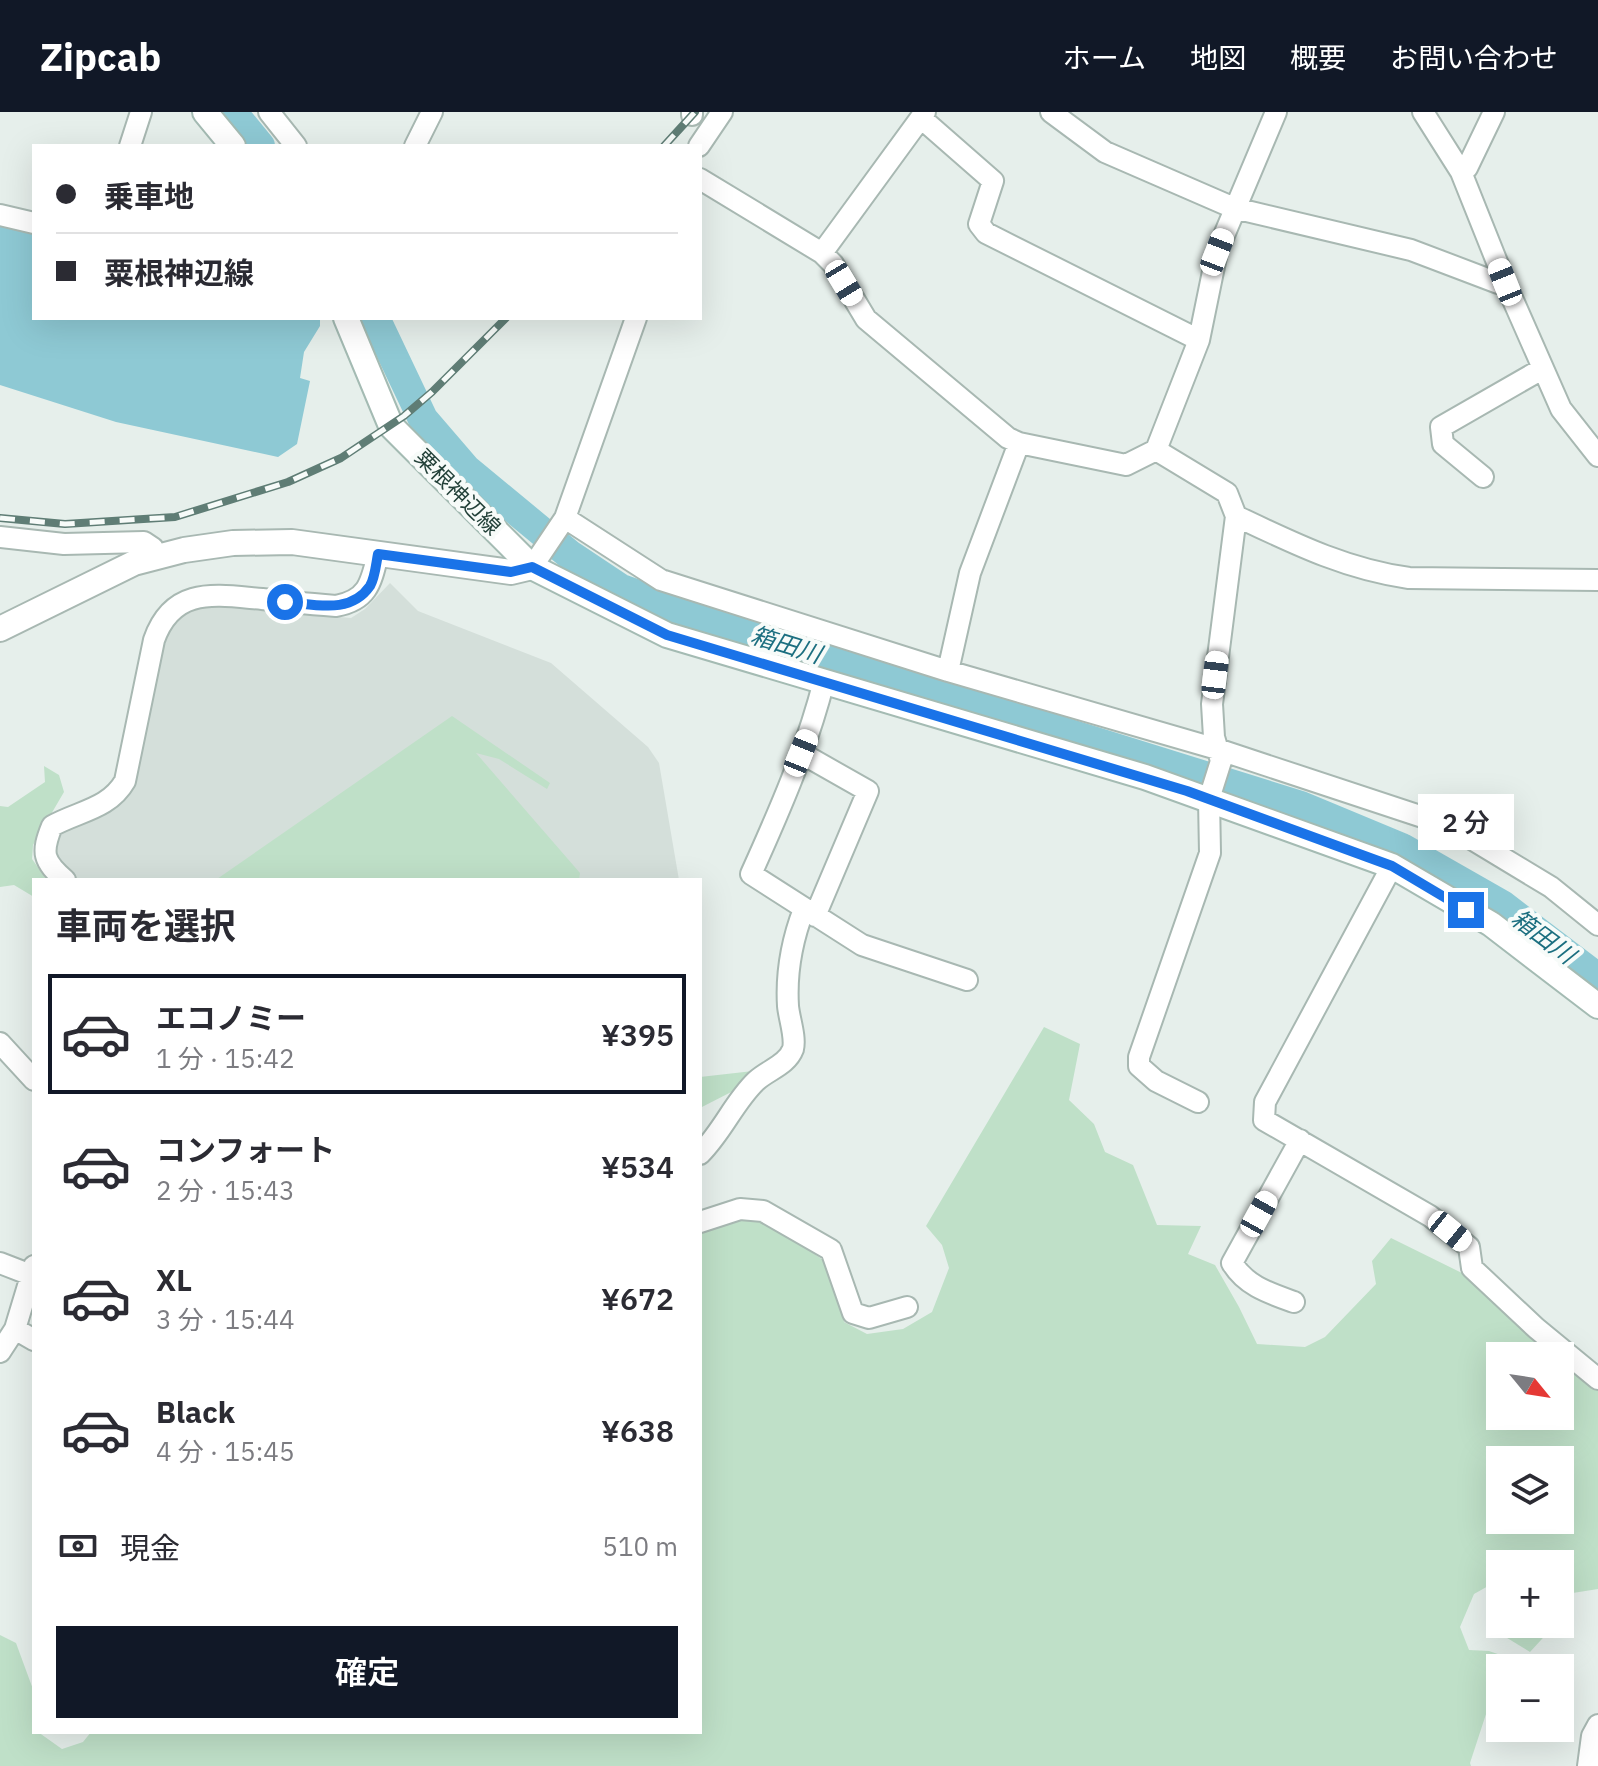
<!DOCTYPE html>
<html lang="ja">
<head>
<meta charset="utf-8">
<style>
	:root { --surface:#fff; --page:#f2f2f3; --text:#2b2b33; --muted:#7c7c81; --line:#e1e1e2; --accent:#111827 }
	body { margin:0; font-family:"IBM Plex Sans","Noto Sans JP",sans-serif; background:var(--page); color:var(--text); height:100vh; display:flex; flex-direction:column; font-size:30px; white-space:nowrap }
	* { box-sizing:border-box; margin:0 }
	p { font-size:26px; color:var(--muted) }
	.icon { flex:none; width:44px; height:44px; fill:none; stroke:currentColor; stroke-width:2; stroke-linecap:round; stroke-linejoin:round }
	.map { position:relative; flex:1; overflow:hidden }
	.sheet { position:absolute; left:32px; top:766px; width:670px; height:856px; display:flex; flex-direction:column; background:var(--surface); border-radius:0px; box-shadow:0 8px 32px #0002 }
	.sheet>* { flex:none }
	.top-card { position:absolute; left:32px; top:32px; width:670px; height:176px; border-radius:0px; box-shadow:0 8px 32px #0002; display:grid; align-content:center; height:176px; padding:0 24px; background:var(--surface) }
	.needle { width:52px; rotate:120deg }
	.controls { position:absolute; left:1486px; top:1230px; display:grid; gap:16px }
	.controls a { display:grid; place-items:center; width:88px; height:88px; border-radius:0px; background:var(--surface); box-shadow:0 8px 32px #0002; font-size:40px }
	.end { position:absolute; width:36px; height:36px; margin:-18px; border:10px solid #1a73e8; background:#fff; box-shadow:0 0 0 4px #fff }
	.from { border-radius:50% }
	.bubble { position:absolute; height:56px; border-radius:0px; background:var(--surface); box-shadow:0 8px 32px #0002; font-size:26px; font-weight:600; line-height:56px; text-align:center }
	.car { position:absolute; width:24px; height:48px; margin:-24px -12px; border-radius:10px; box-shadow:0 0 6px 2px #0007; background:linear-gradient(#fff 24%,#345 0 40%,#fff 0 76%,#345 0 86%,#fff 0) }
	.top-card b { display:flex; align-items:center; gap:28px; height:76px; font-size:30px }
	.top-card b+b { border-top:2px solid var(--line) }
	.top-card i { width:20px; height:20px; background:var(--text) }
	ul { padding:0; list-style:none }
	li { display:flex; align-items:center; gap:24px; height:120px; margin:0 16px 12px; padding:0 8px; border:4px solid transparent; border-radius:0px }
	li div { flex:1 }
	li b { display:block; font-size:30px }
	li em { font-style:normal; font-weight:600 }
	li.current { border-color:var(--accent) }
	li>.icon { width:72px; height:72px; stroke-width:1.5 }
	h2 { padding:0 24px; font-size:36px; line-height:96px }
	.pay { display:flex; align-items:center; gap:20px; height:88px; padding:0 24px; font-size:30px }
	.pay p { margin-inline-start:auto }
	.cta { display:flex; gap:16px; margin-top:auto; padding:16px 24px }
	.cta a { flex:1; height:92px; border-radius:0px; background:var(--accent); color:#fff; font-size:32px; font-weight:600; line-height:92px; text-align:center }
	header { display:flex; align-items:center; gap:48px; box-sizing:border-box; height:112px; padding:0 40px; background:var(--accent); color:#fff }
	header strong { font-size:38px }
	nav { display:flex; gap:44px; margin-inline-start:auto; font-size:28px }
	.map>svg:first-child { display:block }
</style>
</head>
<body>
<header>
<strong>Zipcab</strong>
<nav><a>ホーム</a><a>地図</a><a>概要</a><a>お問い合わせ</a></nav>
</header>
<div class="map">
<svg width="1598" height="1654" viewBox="0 0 1598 1654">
	<rect width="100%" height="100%" fill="#e6efeb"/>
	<path fill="#d4dfda" d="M390,471L418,499L551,551L648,635L659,651L679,768H56L65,758L56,742L55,730L61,718L113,696L128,683L135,668L161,529L169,513L183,499L204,492L351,506L365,497Z"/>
	<path fill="#bfe0c8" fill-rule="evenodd" d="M452,604L550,671L547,677L499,647L476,641L580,761L579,768L217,767Z
		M44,654L59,663L64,680L33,733L32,747L47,768H34V785L14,773L0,775V694L8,695L45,670Z
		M1044,915L1080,932L1069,988L1094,1012L1105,1040L1133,1053L1157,1113L1201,1114L1188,1142L1215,1153L1239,1195L1257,1232L1305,1235L1325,1225L1376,1172L1372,1149L1391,1126L1466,1163L1598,1275V1477L1560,1483V1452H1500V1478L1490,1473L1474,1482L1460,1515L1469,1538L1489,1539L1538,1556H1500V1595L1487,1599L1470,1651L1471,1654H0V1523L16,1531L34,1580V1620H38L62,1637L83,1630L91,1620H700V1119L755,1101L826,1150L841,1180L844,1210L867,1222L903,1217L932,1200L949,1156L942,1133L926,1114ZM1500,1244H1560V1304H1500ZM1500,1348H1560V1408H1500Z
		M753,959L741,975L700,996V965Z
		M1501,1512H1552V1516L1530,1540L1499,1521Z"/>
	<path fill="#8ec9d4" d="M0,112L34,121V206H320V214L304,240L300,266L310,269L297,332L278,345L116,310L0,273Z"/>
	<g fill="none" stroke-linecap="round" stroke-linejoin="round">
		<path stroke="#8ec9d4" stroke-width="30" d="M232,0L260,34
			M375,206L423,307L466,357L570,443L621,477L733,517L1301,694L1402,736L1502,793L1598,866"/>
		<g stroke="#a8b8b2" stroke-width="24">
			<path id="minor" d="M269,0L296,34
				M692,0V3
				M1051,0L1105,40L1234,96L1411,138L1498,171L1505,170
				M1423,0L1461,60L1505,170L1561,297L1598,344
				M921,6L993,69L979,112L986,121L1199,228
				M130,34L141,0
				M415,34L432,0
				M699,34L722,0
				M1461,60L1467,56L1494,0
				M700,67L822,141L833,152L866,207L1008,326L1019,331L1126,353L1156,338L1199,228L1217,140L1276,0
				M0,103L34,111
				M822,141L925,0
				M1156,338L1227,381L1236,404L1212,592L1214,625L1221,649L1209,687L1210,741L1139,945V954L1156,969L1198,990
				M1483,365L1443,332L1441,315L1542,257
				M1236,404C1293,431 1345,457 1409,466L1598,468
				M565,406L661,468L948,559L1217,637L1450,714L1551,775L1598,813
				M0,425L64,432L144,430L153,436L155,446
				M532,455L565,406L636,206
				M948,559L970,461L1019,331
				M824,569C807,636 779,700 751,762L862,833L967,868
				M801,641L868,679L815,804
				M1392,754L1265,990L1264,1008L1430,1104L1469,1135L1472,1156L1536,1216L1598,1267
				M65,768C43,749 41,741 52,714C79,699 109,697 125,669L154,528C173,474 215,483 262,487C287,490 311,492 336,494C368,488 371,471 378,442
				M0,931L34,968
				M700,1042C723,1019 734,990 756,969C768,958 787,953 793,937C796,925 789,906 788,894C786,861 792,828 804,797
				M700,1110L740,1097L763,1099L831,1138L853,1201L869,1206L907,1195
				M0,1151L31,1163
				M1294,1190C1269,1181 1246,1174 1232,1151L1300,1028
				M15,1217L34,1228
				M0,1240L15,1217L34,1154
				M1588,1654L1592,1624L1598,1613"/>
		</g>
		<g stroke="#a8b8b2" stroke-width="28">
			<path id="tertiary" d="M0,517L134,451L184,438L233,431L292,430L511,460L532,455"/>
		</g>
		<g stroke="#a4bbb3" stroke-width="28">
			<path id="secondary" d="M205,0L233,34
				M346,206L391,314L532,455L667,523L1145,665L1392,754L1491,812L1598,894"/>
		</g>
		<use href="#minor" stroke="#fff" stroke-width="20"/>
		<use href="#tertiary" stroke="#fff" stroke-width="24"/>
		<use href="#secondary" stroke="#fff" stroke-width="24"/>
		<g stroke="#5f7d75" stroke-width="8">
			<path id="rail" d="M664,34L695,0
				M0,406L65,412L175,405L288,370L341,346L404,304L432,280L506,206"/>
		</g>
		<use href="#rail" stroke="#f7fbf9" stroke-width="5" stroke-dasharray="15" stroke-linecap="butt"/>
	</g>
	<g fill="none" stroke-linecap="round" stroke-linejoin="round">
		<path stroke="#1a73e8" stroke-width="10" d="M285,490C315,492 350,503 370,474C375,466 376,452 378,442L511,460L532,455L667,523L1187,679L1392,754L1466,798"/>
	</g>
	<g text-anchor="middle" stroke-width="8" stroke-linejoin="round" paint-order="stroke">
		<g font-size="22" fill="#24423a" stroke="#f7fbf9">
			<text transform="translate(458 380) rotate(45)" y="8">粟根神辺線</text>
		</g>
		<g font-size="24" font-style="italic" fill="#1c6f80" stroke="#f7fbf9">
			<text transform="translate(786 533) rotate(17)" y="8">箱田川</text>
			<text transform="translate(1543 825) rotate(37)" y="8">箱田川</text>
		</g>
	</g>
</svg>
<div class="controls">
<a><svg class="needle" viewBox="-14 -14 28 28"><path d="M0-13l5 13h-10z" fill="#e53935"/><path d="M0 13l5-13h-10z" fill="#7c7c81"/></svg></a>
<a><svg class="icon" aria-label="layers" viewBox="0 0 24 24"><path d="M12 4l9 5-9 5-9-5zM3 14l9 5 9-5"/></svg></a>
<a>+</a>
<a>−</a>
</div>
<i class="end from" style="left:285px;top:490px"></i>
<i class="end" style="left:1466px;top:798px"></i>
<div class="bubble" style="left:1418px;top:682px;width:96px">2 分</div>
<i class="car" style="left:1217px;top:140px;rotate:21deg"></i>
<i class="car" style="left:1505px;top:170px;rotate:338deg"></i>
<i class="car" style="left:844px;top:171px;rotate:149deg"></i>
<i class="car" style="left:1215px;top:563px;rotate:7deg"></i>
<i class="car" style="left:801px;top:641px;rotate:22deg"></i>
<i class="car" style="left:1259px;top:1102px;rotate:29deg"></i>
<i class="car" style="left:1450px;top:1119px;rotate:129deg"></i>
<div class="top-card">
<b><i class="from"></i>乗車地</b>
<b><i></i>粟根神辺線</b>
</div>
<section class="sheet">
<h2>車両を選択</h2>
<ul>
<li class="current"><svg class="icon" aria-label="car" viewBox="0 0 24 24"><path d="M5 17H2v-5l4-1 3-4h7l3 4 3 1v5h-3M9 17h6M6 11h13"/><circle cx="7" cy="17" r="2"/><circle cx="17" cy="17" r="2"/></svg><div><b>エコノミー</b><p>1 分 · 15:42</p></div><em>¥395</em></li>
<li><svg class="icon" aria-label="car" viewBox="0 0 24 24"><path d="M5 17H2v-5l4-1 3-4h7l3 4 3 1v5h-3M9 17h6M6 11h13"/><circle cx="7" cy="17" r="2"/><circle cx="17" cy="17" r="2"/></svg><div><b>コンフォート</b><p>2 分 · 15:43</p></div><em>¥534</em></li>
<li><svg class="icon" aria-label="car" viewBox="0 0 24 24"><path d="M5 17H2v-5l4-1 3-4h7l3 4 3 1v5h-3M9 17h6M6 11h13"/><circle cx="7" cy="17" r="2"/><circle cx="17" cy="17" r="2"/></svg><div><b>XL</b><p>3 分 · 15:44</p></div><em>¥672</em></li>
<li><svg class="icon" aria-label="car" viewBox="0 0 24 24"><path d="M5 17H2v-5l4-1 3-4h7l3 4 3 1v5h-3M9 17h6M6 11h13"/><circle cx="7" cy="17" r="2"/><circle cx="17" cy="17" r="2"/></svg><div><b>Black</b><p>4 分 · 15:45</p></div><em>¥638</em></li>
</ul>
<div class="pay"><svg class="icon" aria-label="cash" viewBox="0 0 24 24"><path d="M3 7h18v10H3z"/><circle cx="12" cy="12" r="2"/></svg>現金<p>510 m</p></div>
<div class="cta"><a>確定</a></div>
</section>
</div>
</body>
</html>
